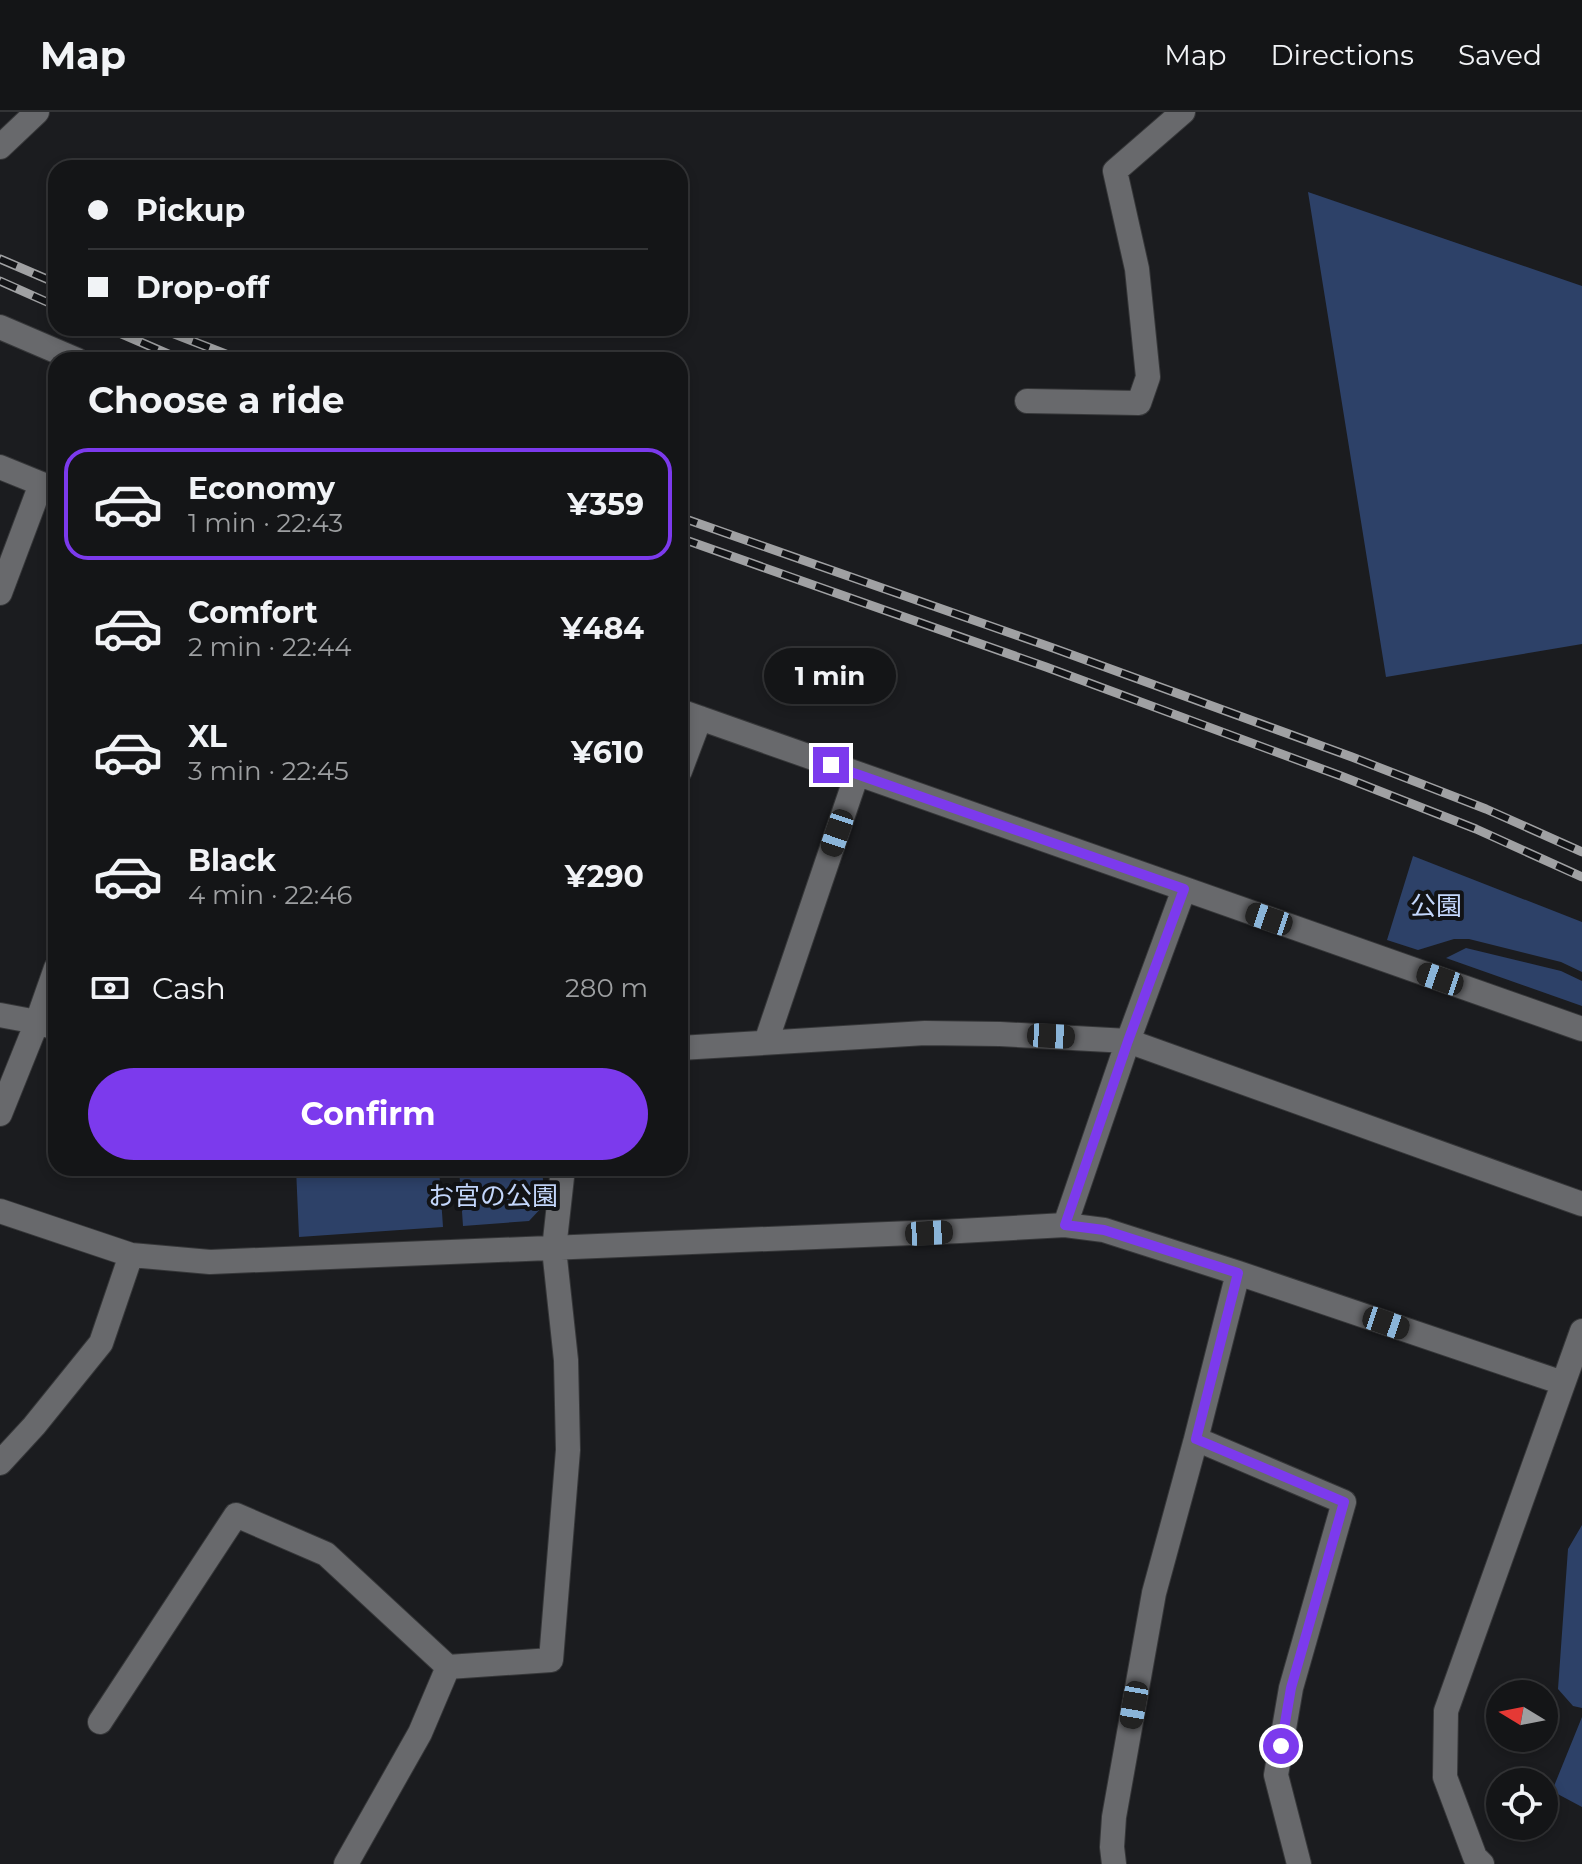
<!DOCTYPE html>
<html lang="en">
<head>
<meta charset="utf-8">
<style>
	:root { --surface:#141517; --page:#1d1e20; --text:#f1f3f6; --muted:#9d9fa1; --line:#333436; --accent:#7c3aed }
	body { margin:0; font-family:Montserrat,"Noto Sans JP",sans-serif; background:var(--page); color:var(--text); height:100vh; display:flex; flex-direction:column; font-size:30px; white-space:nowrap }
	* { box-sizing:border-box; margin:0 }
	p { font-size:26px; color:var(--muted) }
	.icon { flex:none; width:44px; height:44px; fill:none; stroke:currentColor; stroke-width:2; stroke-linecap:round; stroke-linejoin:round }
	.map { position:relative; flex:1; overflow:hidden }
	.sheet { position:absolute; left:48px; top:240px; width:640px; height:824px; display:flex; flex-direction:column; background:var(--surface); border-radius:24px; box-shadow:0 4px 12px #0003,0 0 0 2px var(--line) }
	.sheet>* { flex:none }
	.guide { position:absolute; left:48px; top:48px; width:640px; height:176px; border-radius:24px; box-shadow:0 4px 12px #0003,0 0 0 2px var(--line); display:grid; align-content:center; height:176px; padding:0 40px; background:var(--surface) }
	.needle { width:52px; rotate:280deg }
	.tools { position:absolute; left:1486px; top:1568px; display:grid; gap:16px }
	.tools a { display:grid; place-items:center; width:72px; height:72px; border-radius:50%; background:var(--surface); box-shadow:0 4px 12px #0003,0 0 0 2px var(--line); font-size:40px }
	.end { position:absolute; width:36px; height:36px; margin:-18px; border:10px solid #7c3aed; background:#fff; box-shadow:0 0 0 4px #fff }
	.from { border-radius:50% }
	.bubble { position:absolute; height:56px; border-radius:28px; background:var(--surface); box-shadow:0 4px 12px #0003,0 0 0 2px var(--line); font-size:26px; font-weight:700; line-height:56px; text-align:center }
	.car { position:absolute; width:24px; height:48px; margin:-24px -12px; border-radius:10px; box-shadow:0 0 6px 2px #0007; background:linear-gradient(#222 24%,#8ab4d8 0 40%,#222 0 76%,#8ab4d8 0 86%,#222 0) }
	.guide b { display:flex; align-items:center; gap:28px; height:76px; font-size:30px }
	.guide b+b { border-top:2px solid var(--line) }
	.guide i { width:20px; height:20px; background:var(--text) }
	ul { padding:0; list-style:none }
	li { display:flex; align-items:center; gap:24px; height:112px; margin:0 16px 12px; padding:0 24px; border:4px solid transparent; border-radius:24px }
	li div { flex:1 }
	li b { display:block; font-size:30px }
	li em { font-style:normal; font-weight:700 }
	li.on { border-color:var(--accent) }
	li>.icon { width:72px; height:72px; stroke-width:1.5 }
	h2 { padding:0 40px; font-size:36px; line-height:96px }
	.pay { display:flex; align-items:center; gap:20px; height:88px; padding:0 40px; font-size:30px }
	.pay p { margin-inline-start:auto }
	.action { display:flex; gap:16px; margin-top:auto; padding:16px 40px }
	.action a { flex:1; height:92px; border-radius:48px; background:var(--accent); color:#fff; font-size:32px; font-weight:700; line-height:92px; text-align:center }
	header { display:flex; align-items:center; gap:48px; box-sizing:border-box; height:112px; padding:0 40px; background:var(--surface); border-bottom:2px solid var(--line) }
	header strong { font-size:38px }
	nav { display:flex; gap:44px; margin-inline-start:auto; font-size:28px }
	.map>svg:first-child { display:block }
</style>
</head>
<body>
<header>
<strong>Map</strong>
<nav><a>Map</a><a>Directions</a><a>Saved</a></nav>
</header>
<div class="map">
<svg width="1582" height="1752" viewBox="0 0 1582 1752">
	<rect width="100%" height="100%" fill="#1b1c1f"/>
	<path fill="#2d4168" d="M1308,80L1582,174V532L1386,565Z
		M1413,744L1582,810V860L1561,850L1469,827H1454L1418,838L1387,828Z
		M1466,836L1561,859L1582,869V894L1446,846Z
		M296,1056H439L443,1115L299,1125Z
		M459,1056H542L545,1092L529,1109L463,1114Z
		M1582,1413V1596L1573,1594L1558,1577L1568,1437Z
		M1582,1605V1695L1552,1679Z"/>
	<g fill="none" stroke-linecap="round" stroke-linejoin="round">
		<g stroke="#363739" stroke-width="26">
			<path id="minor" d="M0,35L37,0
				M0,215L77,248
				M1027,289L1139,291L1148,265L1137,157L1115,59L1183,0
				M0,355L54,377
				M0,481L41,372
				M680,599L1582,917
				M680,659L700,606
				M0,903L37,910L56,916
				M766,930L857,662
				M680,936L925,921L1000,922L1128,929L1582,1092
				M0,1002L37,910L56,856
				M0,1099L131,1143L210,1150L960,1119L1065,1113L1104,1118L1238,1161L1563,1271
				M1065,1113L1128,929L1184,777
				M1196,1327L1344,1390L1291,1576L1276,1663L1299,1752
				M0,1351L34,1314L101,1231L131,1143
				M100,1610L236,1403L326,1442L448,1555
				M346,1752L420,1621L448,1555L551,1548L568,1338L566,1248L554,1137L563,1056
				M1114,1752L1112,1735L1114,1705L1154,1481L1196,1327L1238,1161
				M1482,1752L1475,1745L1445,1665L1446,1599L1582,1219"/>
		</g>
		<use href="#minor" stroke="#68696c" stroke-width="24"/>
		<g stroke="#a0a1a3" stroke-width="9">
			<path id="rail" d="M0,147L56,171
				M0,169L56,194
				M108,216L182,248
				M159,216L241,248
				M680,405L1053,536L1352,645L1486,697L1582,740
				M680,426L1046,555L1341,664L1476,717L1582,765"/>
		</g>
		<use href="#rail" stroke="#121316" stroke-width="6" stroke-dasharray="18" stroke-linecap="butt"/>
	</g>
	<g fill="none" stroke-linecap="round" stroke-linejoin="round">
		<path stroke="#7c3aed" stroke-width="10" d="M831,653L1184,777L1128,929L1065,1113L1104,1118L1238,1161L1196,1327L1344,1390L1291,1576L1281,1634"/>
	</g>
	<g text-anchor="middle" stroke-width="8" stroke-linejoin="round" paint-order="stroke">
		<g font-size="26" fill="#c4d7fc" stroke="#121316">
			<text x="1436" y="803">公園</text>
			<text x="493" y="1093">お宮の公園</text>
		</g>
	</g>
</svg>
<div class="tools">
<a><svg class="needle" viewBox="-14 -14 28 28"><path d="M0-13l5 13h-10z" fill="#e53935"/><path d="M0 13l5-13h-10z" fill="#9d9fa1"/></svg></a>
<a><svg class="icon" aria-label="locate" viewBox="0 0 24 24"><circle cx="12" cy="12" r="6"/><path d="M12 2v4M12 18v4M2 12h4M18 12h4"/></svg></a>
</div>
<i class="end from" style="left:1281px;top:1634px"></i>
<i class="end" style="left:831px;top:653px"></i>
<div class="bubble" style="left:764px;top:536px;width:132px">1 min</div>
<i class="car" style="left:837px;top:721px;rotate:199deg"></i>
<i class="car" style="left:1269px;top:807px;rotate:289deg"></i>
<i class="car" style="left:1440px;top:867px;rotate:289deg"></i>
<i class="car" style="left:1051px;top:924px;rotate:93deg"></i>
<i class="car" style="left:929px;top:1121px;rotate:87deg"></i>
<i class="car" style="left:1386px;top:1211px;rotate:109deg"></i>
<i class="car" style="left:1134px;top:1593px;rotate:190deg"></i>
<div class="guide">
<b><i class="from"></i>Pickup</b>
<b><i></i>Drop-off</b>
</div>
<section class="sheet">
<h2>Choose a ride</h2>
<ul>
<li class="on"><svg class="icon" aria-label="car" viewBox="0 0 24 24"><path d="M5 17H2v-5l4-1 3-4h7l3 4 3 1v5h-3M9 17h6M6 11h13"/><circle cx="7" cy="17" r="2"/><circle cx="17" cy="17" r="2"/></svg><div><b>Economy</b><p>1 min · 22:43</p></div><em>¥359</em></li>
<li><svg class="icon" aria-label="car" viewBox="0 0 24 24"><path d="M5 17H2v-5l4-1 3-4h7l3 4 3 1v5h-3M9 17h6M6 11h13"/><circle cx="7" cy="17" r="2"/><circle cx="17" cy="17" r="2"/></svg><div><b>Comfort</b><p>2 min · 22:44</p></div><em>¥484</em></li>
<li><svg class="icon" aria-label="car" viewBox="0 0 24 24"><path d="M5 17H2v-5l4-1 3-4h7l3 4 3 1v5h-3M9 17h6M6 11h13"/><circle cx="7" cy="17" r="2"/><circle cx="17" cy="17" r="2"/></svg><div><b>XL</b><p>3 min · 22:45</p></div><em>¥610</em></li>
<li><svg class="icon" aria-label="car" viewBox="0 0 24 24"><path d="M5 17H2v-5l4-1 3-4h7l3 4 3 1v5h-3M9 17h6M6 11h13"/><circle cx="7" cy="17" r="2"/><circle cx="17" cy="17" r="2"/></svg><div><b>Black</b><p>4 min · 22:46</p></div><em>¥290</em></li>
</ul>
<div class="pay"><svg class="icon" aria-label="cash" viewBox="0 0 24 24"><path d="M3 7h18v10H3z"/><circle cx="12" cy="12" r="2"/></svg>Cash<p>280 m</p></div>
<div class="action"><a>Confirm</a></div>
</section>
</div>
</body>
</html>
